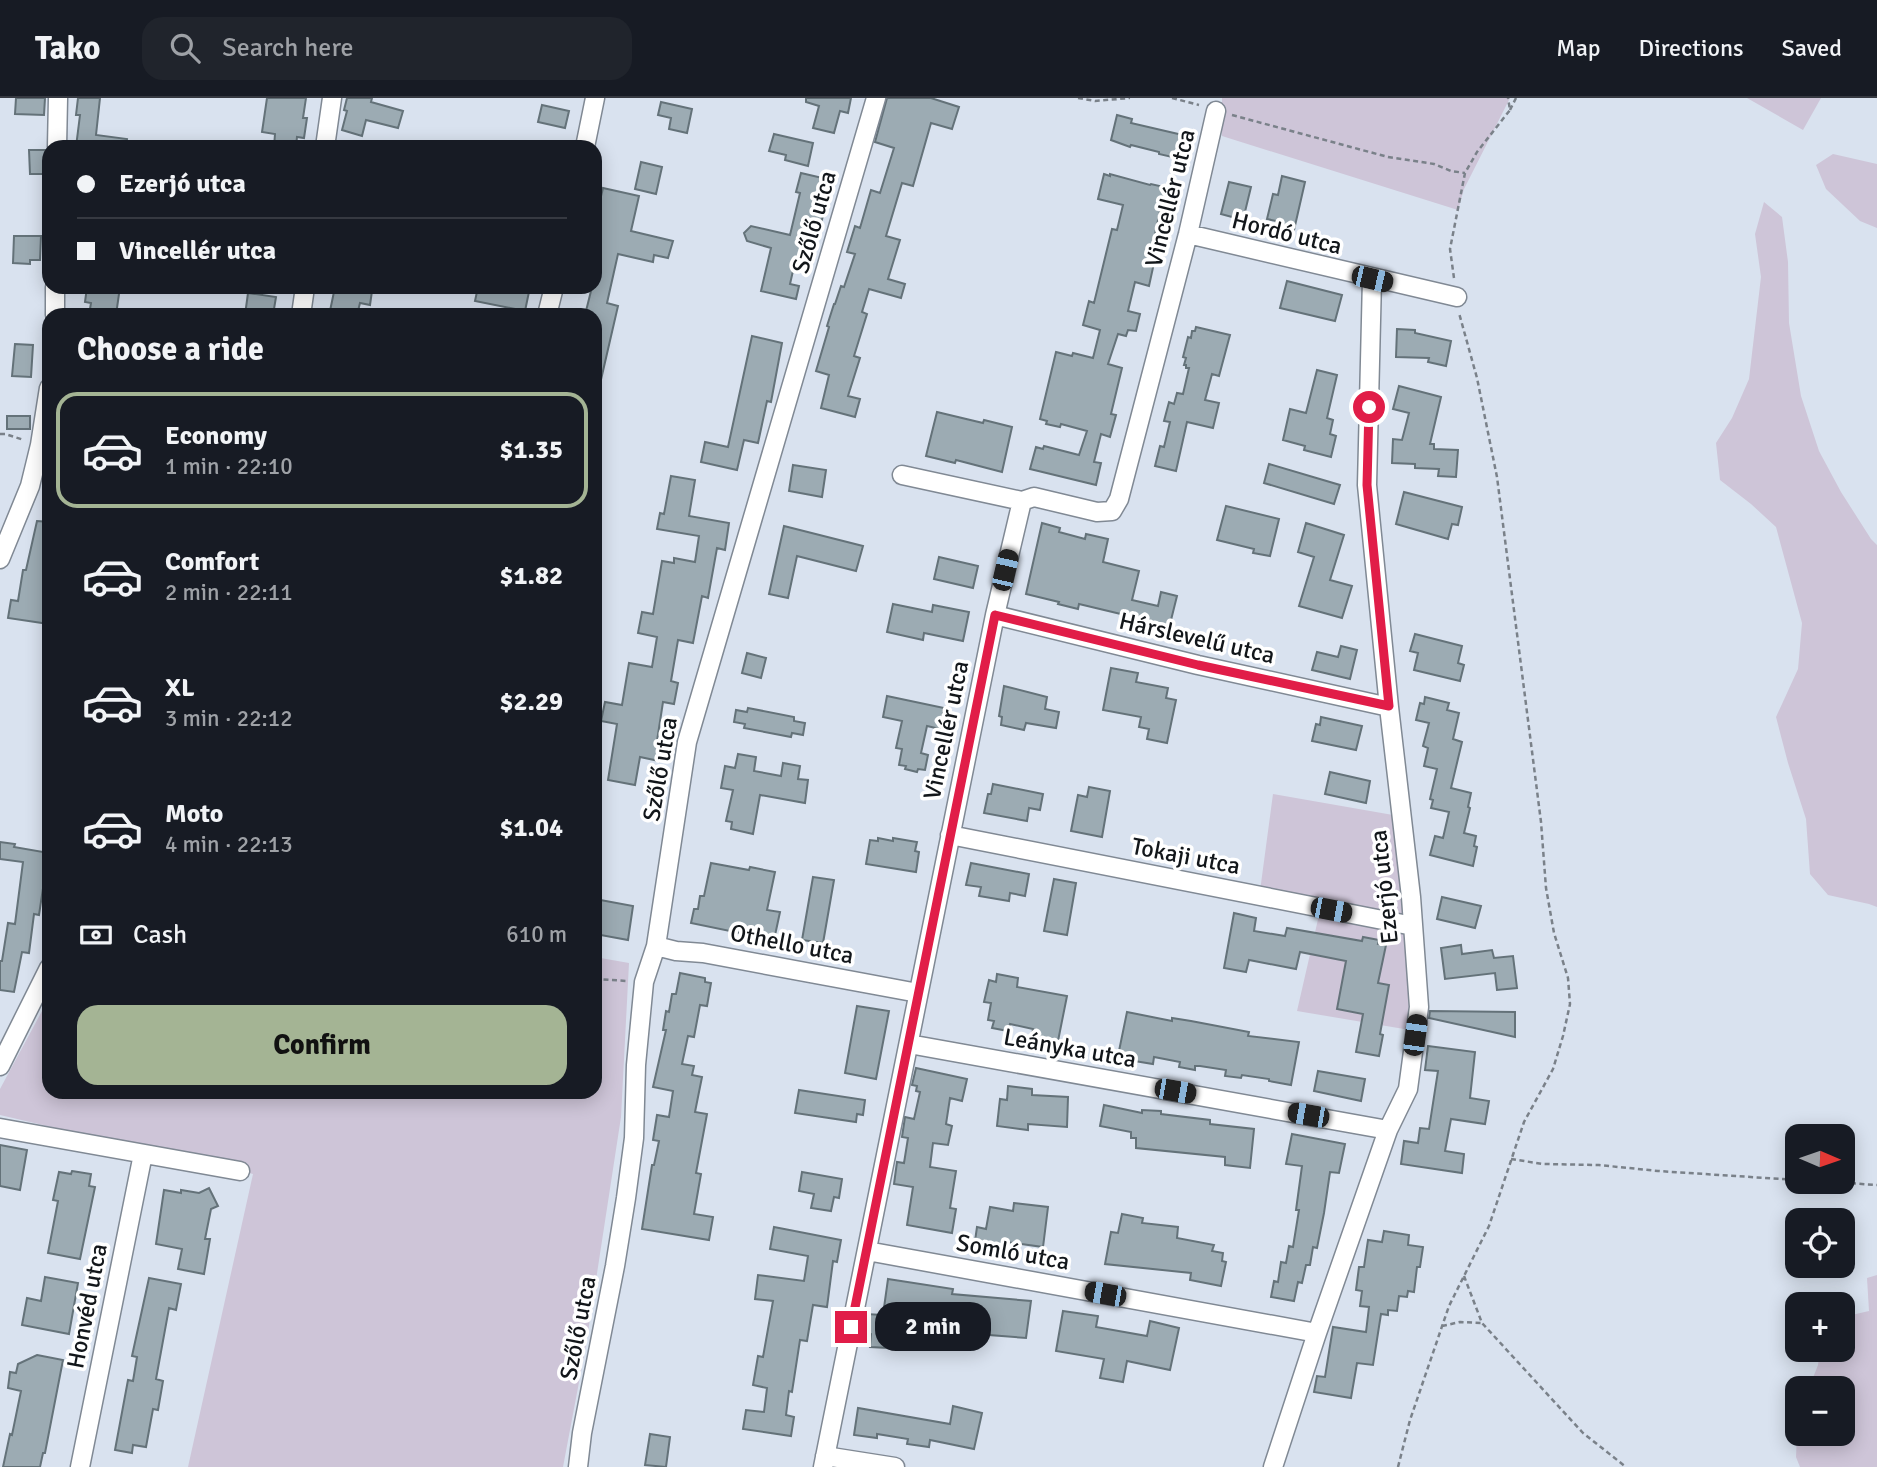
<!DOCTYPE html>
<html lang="en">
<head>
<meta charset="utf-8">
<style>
	:root { --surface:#171b24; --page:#20242c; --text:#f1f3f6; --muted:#9ea1a6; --line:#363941; --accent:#a4b494 }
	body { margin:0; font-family:Signika,sans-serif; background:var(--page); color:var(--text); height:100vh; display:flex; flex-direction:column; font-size:26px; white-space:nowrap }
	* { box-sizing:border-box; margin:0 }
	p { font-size:23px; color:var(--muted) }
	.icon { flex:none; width:38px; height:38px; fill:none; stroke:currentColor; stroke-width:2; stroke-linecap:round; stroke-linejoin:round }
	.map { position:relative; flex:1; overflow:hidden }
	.sheet { position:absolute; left:42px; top:210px; width:560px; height:791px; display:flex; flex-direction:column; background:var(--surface); border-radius:21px; box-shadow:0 4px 18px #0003 }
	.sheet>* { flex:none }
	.banner { position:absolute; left:42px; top:42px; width:560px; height:154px; border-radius:21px; box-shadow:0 4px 18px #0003; display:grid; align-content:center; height:154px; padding:0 35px; background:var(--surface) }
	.needle { width:46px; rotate:92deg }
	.buttons { position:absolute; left:1785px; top:1026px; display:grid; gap:14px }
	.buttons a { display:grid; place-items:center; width:70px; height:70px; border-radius:14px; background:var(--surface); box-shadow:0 4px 18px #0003; font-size:35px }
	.end { position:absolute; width:32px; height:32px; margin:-16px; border:9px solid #e11d48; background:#fff; box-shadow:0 0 0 4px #fff }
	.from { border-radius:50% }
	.bubble { position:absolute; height:49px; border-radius:21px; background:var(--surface); box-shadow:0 4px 18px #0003; font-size:23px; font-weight:700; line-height:49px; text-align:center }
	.car { position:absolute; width:21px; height:42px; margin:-21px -10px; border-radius:9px; box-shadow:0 0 5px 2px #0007; background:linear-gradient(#222 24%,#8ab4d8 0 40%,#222 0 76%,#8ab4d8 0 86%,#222 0) }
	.banner b { display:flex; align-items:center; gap:24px; height:66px; font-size:26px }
	.banner b+b { border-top:2px solid var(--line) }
	.banner i { width:18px; height:18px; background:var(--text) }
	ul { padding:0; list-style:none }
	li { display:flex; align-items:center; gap:21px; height:116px; margin:0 14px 10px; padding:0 21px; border:4px solid transparent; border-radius:21px }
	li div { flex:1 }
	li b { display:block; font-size:26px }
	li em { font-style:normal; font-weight:700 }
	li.selected { border-color:var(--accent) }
	li>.icon { width:63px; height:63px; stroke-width:1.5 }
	h2 { padding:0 35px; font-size:32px; line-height:84px }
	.pay { display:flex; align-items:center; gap:18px; height:77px; padding:0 35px; font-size:26px }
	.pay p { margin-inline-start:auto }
	.cta { display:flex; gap:14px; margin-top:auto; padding:14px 35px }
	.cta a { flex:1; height:80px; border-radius:21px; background:var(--accent); color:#111; font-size:28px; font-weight:700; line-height:80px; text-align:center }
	header { display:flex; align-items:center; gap:42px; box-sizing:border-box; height:98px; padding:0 35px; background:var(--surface); border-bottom:2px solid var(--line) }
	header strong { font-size:33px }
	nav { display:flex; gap:38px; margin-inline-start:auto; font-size:24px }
	.search { width:490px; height:63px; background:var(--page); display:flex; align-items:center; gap:18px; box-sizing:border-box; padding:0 24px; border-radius:21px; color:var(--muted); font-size:26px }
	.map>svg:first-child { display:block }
</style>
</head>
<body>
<header>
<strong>Tako</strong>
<div class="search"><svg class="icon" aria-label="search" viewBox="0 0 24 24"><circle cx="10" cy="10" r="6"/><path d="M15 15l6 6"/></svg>Search here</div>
<nav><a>Map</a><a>Directions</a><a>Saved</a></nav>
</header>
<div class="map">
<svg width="1877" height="1369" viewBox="0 0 1877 1369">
	<rect width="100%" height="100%" fill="#d9e2ef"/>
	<path fill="#cec5d8" d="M1222,0H1510L1464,91L1458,112L1222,38Z
		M1747,0H1821L1803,32Z
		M1833,56L1877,66V130L1860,123L1826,91L1816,67Z
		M1764,104L1782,119L1788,164L1789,225L1801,298L1819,353L1841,394L1871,441L1877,447V809L1869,806L1828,797L1810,776L1806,721L1788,665L1776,619L1798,571L1802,525L1776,429L1751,406L1720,382L1716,345L1732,320L1749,281L1761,179L1755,136Z
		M1273,696L1393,717L1407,822L1260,793Z
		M1319,817L1409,834L1414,904L1410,932L1297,913Z
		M595,859L629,865L621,1019L586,1247L563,1369H188L253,1076L0,1017V991L49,900V994H595Z
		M1877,1177V1369H1800L1796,1359L1797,1335H1843V1290H1809L1818,1267L1820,1251H1843V1219L1869,1213L1867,1180Z"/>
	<path fill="#9cabb3" stroke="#647279" stroke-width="2" d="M16,0H45L44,17L15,16Z
		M78,0H100L96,37L127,41L126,49H76L80,17H76Z
		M267,0H306L303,20H307L304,40L297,39L296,49H274L275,36L262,34Z
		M347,0H372L371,4L403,13L398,30L366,22L362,38L342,32L347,13L344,12Z
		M806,0H851L848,15L840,13L834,35L813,30L819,8L806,4Z
		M887,0H931L959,9L952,31L931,25L913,88L902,85L886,138L900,142L888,181L905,186L901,200L869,191L862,214L867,216L854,258L860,260L848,298L860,301L855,319L821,310L829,277L816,273L829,229L827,228L834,206H835L841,188L844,189L855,156L847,154L855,128L860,130L871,92L880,95L894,50L875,44Z
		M661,4L692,11L687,35L669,31L671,20L658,17Z
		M542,7L569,13L565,30L538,24Z
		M1117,17L1132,21L1131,25L1187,38L1181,60L1173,58L1172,59L1159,56V54L1131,47L1130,49L1111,42Z
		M774,36L813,45L808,68L785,62L786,57L769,53Z
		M29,52H45V76H30Z
		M641,64L662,69L656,96L635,91Z
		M801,75L831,82L819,135L813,133L807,158L795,164L790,186L799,188L796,201L761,193L771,150L747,143L744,135L751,128L790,137L800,95L796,94Z
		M1104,76L1110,78V76L1150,87L1151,86L1164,89V91L1172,93L1167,115L1160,113L1154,141L1159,142L1149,188L1135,184L1128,213L1140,216L1136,233L1128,232L1126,238L1118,236L1108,266L1122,270L1111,316L1116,317L1110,339L1101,336L1094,364L1101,365L1096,387L1030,371L1036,349L1043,351L1044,348L1079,357L1087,333L1061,326L1060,329L1046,326L1047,323L1040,321L1056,254L1072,258L1073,255L1093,260L1100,232L1083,227L1089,203L1094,205L1112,131L1117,132L1123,107L1098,101Z
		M1282,78L1305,84L1294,132L1275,128L1276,123L1267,121L1273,96L1278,97Z
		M1229,84L1251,89L1243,122L1221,116Z
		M603,90L639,98L631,133L673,143L668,160L654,157L653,164L618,156L607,205L618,208L600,286H595V217H585L592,189H595V138L599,119H596Z
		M14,138H41L40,162H30V166L13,165Z
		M1287,183L1342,197L1335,223L1280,210Z
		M87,189H120L116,217H89L91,205L85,204Z
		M335,189H352L372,193L370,207L360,205L357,217L330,213Z
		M478,189H530L525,213L475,203Z
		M248,195L276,199L273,217H245Z
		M1196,229L1230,237L1219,278L1212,276L1205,302L1219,305L1213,330L1187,324L1176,373L1155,368L1160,348L1164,349L1170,324L1164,323L1169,304L1174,306L1177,295L1183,296L1189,270H1186V267H1184L1186,260L1183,259L1188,239L1191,240L1192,233H1195Z
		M1397,231L1415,232V235L1451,243L1446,268L1428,264L1429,260L1396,259Z
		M752,238L782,245L771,304L767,303L758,345L744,342L737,372L701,364L705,344L728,349Z
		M15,246L33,247L31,279L12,278Z
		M1317,272L1337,277L1327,320L1333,322L1330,336L1336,338L1331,359L1304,352L1305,348L1283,342L1290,311L1306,315Z
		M1399,288L1441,299L1430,346H1434V351L1458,352L1456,379L1438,378L1439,371L1415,370V366L1392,365L1393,341L1402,342L1409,315L1393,311Z
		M937,314L983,325L984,322L1012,329L1002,374L956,362L955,365L926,358Z
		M7,318H30V331H7Z
		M1269,366L1340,387L1334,406L1264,385Z
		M793,367L826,372L822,399L789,393Z
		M671,378L695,382L689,418L729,425L725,452L717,450L708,500L702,498L693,545L678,542L671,583L678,585L674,606L663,604L657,643L663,644L659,663L640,659L635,687L608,682L617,626L601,623L605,604L622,607L629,565L652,569L657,539L638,535L642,514L653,516L662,463L674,465V460L695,464L699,438L657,431L660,415L664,416Z
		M1404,394L1462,409L1458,427L1452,426L1448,441L1396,426Z
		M1226,408L1279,421L1270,458L1253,455L1254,451L1217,442Z
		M37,423L49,424V526L8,520L11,502L18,503L23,472H26Z
		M1042,425L1060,430L1059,434L1085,441L1086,436L1108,441L1103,464L1139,473L1132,502L1158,508L1161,494L1177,498L1169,530L1149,526L1150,523L1079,506L1078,511L1058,506L1059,504L1026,496Z
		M1306,425L1344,437L1330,482L1352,488L1342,520L1299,508L1314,459L1298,454Z
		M784,428L863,448L856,473L797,458L788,500L769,496Z
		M939,459L978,468L973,490L934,481Z
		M893,506L932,514L933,507L969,514L963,543L924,535L923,542L887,534Z
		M1415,536L1462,548L1458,565L1464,567L1460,583L1414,572L1418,555L1410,553Z
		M1341,548L1357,552L1350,581L1312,572L1317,554L1338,559Z
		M747,555L766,560L761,580L742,575Z
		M1111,570L1138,575L1136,584L1168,590L1166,600L1176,602L1167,645L1147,641L1149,631L1139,629L1141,619L1103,612Z
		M1004,588L1047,599L1045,611L1059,614L1056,630L1026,625L1024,632L1001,627L1002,619L999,618Z
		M887,598L944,610L940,631L927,628L921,655L928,657L925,672L918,671L917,674L905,671L906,668L899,667L902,651L896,650L902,623L883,619Z
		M1425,599L1449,605L1447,612L1459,615L1453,641L1462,644L1451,690L1471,695L1468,709L1470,710L1464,735L1476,738L1474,748L1477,749L1473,768L1430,757L1435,738L1443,740L1449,714L1431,710L1433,702L1430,701L1437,671L1424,668L1428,650L1423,648L1429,625L1416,622L1420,605L1424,606Z
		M748,610L794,619V623L805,625L803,637L792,635L791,639L744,630L745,626L734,624L736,612L747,614Z
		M1321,619L1362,628L1356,652L1312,643L1316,626L1320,627Z
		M738,656L756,659L754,673L781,678L783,665L800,668L798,681L808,682L805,705L760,697L753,736L731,731L732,724L726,723L733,692L721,690L725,668L735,670Z
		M1330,674L1370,683L1366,705L1325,696Z
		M993,686L1043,696L1040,712L1029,710L1027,723L984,715L988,696H991Z
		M1089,689L1110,693L1102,739L1071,733L1078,697L1087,699Z
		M878,740L893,743V740L917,744L915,753L919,754L916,774L866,766L870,742L878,743Z
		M0,744L15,746L14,749L49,755V777H45L39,817L34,816L29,855L22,854L14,894L0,892V863H2L8,825L15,826L23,764L0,761Z
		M711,765L749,772L750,769L775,774L767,812L780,814L774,842L691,825L694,811H698L700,798H704Z
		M971,765L1029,776L1025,798L1010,795L1009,803L979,798L981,789L966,787Z
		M813,779L834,782L823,845L802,842Z
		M1054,781L1076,785L1067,837L1044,833Z
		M1442,799L1481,808L1475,830L1437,821Z
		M595,801L633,808L628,842L595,836Z
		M1234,815L1256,820L1254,833L1285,838L1287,830L1362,843L1363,839L1379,842L1378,846L1386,847L1378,885L1389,887L1380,936L1383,937L1379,958L1356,954L1363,916L1337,911L1346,863L1300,854L1296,871L1249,862L1246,874L1224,870Z
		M1461,847L1462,856L1492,852L1494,860L1513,858L1517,890L1497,892L1495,875L1445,881L1441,850Z
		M680,875L705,880V884L711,885L707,908L700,907L694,939L688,938L682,966L694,968L692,977L702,979L695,1014L707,1016L696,1075L701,1076L694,1116L713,1119L709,1142L642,1131L652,1067H654L659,1043L653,1042L657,1017L669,1019L673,993L653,989L666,932H663L666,913L669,914L672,896H676Z
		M997,876L1018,880L1017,889L1067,898L1058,943L1032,938L1033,931L1010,926L1008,933L992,930L994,923L988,922L991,905L984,904L989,882L996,884Z
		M857,908L889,913L876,981L845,975Z
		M1430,913L1515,914V939L1429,920Z
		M1127,914L1172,923V920L1191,923L1249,934L1248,938L1299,944L1291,987L1269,983V981L1242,977L1241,980L1225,978L1226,972L1200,968H1195V972L1179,969L1180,964L1154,959L1153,966L1128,962L1129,955L1119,953Z
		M1428,948L1475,954L1470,1000L1489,1003L1485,1026L1451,1021L1445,1053L1464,1056L1462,1075L1401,1066L1404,1043L1418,1045L1420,1030L1429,1031L1438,973L1425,972Z
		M916,970L967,981L962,1003L950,1000L946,1026L952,1028L948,1047L933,1045L930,1069L956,1073L950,1110L956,1111L952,1135L907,1127L913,1089L894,1086L897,1064L904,1065L908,1040L902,1039L905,1019L914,1021L920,994L916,993L917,988L912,987Z
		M1318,973L1365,981L1361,1003L1314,993Z
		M1008,988L1032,991V997L1068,999L1067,1029L1028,1026V1032L997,1028L1000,1001L1007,1002Z
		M799,992L865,1002L863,1017L857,1016L856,1024L795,1015Z
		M1104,1007L1142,1015V1012L1161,1013V1016L1210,1022V1026L1254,1031L1250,1070L1225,1067V1059L1136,1050V1040H1131V1034L1100,1028Z
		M1292,1036L1345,1046L1339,1075L1330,1074L1324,1115L1317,1150L1313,1149L1310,1167H1306L1302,1185L1298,1184L1294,1203L1271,1199L1274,1183L1278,1184L1281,1164L1286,1165L1289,1148L1293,1149L1299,1112H1296L1302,1068L1286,1066Z
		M0,1047L27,1052L20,1092L0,1088Z
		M72,1073L91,1076L89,1088L95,1089L80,1161L48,1155L58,1103L53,1102L59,1074L71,1076Z
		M802,1074L842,1081L839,1100L834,1099L831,1113L811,1110L814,1096L799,1093Z
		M209,1090L218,1108L211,1111L205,1141H210L204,1176L178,1171L182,1151L156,1146L164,1092L181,1095V1092L199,1095Z
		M1014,1105L1048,1109L1043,1149L1006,1144L1004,1152L989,1149V1146L975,1143L977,1129L986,1131L990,1109L1013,1113Z
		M1122,1116L1143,1120L1142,1125L1178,1129L1177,1140L1214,1147L1212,1153L1223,1155L1222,1163L1226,1164L1221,1188L1190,1182L1191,1175L1105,1166L1111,1134L1118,1135Z
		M774,1129L841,1142L837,1164L833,1163L827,1209L813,1207L807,1243L800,1242L792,1294L789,1293L786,1317L794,1319L791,1338L743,1331L746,1312L764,1314L767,1290L753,1287L758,1258L763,1259L773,1203L755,1201L758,1177L804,1183L808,1158L770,1151Z
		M1384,1133L1409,1137L1408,1147L1423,1149L1420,1169H1417L1414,1194L1408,1193L1407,1199L1399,1198L1397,1213L1388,1212V1217L1381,1216L1373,1267L1357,1265L1351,1300L1314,1294L1317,1278L1325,1279L1333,1229L1366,1234L1369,1209L1360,1208L1362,1193L1356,1192L1359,1169H1364L1368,1142L1382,1144Z
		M45,1179L78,1185L69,1236L22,1227L27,1200L41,1203Z
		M149,1180L181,1186L176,1212L169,1210L156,1281L163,1283L158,1312L153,1311L146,1349L133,1347L132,1355L115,1352L128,1282L133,1283L137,1259L132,1258Z
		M888,1181L953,1191L952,1196L1031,1203L1026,1240L963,1235L964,1216L911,1208L908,1251L870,1249L871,1236L865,1235L866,1216L883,1217Z
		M1063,1213L1098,1218L1096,1229L1147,1238L1150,1223L1179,1230L1170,1272L1127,1263L1123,1284L1100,1280L1104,1261L1056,1253Z
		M37,1257L63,1262L45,1355H43L40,1369H3L10,1336L12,1337L21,1293L8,1290L10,1274L16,1275L18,1266Z
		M953,1308L982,1315L974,1351L930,1342L929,1349L907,1346L908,1341L877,1336V1340L854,1337L858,1310L950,1326Z
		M650,1336L670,1339L666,1369L645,1367Z"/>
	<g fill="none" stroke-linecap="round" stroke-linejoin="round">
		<g stroke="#808994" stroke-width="21">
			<path id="minor" d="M57,49L58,0
				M325,49L332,0
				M585,49L595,0
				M1188,136L1457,199
				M55,217V189
				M301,217L305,189
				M547,217L554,189
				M902,377L1022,403
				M0,461L30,388L40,347L49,290
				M995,517L1198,567L1389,609
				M950,737L1413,828
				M656,848L676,853L703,855L918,895
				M909,946L1388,1032
				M0,968L49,870
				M0,1030L240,1073
				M867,1153L1317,1235
				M825,1358L895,1369
				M80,1369L143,1056
				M578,1369L582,1335L615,1168L626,1100L634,1040L636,967L644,884L656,848L687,644L876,0
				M823,1369L995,517L1022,403L1034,399L1097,414L1112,413L1119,401L1188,136L1216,13
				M1273,1369L1317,1235L1388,1032L1408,991L1419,909L1411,799L1389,609L1367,387L1372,181"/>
		</g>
		<path stroke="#7a8189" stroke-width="2.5" stroke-dasharray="5 3.5" stroke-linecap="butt" d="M1078,0L1095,3L1130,0
			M1172,0L1199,7
			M1510,12L1516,0
			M1232,17L1388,59L1434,66L1451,73L1465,75
			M1454,180L1450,151L1465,75L1477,54L1510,12L1508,0
			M0,336H5L24,342
			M595,881L627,883
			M1511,1061L1543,1066L1599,1067L1658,1073L1797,1082
			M1817,1083L1877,1087
			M1464,1178L1482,1225L1583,1335L1626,1369
			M1442,1228L1460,1224L1481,1225
			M1398,1369L1410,1322L1449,1208L1489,1128L1524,1024L1553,971L1563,938L1570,906L1568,880L1554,835L1546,790L1541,724L1497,379L1477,280L1459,215"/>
		<use href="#minor" stroke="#fff" stroke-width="18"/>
	</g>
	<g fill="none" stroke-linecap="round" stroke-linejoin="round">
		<path stroke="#e11d48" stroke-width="9" d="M851,1229L995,517L1198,567L1389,608L1367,387L1369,309"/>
	</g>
	<g text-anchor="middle" stroke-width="7" stroke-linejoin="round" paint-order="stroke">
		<g font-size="24" fill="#12161a" stroke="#fff">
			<text transform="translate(1170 100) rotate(-76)" y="8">Vincellér utca</text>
			<text transform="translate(814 124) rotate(-74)" y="8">Szőlő utca</text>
			<text transform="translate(1287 135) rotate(14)" y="8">Hordó utca</text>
			<text transform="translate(1197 540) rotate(13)" y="8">Hárslevelű utca</text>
			<text transform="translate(946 632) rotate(-78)" y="8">Vincellér utca</text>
			<text transform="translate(660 671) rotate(-80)" y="8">Szőlő utca</text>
			<text transform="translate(1186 758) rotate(11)" y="8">Tokaji utca</text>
			<text transform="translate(1384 789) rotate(-96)" y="8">Ezerjó utca</text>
			<text transform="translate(792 846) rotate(11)" y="8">Othello utca</text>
			<text transform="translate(1070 950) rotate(10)" y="8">Leányka utca</text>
			<text transform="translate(1013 1154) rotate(10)" y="8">Somló utca</text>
			<text transform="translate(87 1208) rotate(-79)" y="8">Honvéd utca</text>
			<text transform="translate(578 1230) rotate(-79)" y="8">Szőlő utca</text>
		</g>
	</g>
</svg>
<div class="buttons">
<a><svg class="needle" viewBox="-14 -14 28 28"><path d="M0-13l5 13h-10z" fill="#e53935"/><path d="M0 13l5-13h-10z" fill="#9ea1a6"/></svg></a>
<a><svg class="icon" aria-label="locate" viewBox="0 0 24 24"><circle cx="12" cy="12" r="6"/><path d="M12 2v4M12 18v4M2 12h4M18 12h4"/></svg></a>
<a>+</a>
<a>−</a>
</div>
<i class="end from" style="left:1369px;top:309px"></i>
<i class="end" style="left:851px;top:1229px"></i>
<div class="bubble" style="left:875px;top:1204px;width:116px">2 min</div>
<i class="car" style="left:1372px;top:181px;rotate:103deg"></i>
<i class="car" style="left:1005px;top:472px;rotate:13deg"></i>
<i class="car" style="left:1331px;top:812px;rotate:101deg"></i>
<i class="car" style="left:1415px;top:937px;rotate:8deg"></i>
<i class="car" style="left:1175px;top:993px;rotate:100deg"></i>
<i class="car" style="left:1308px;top:1017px;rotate:280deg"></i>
<i class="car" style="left:1105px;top:1196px;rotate:280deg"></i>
<div class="banner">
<b><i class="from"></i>Ezerjó utca</b>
<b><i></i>Vincellér utca</b>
</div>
<section class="sheet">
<h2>Choose a ride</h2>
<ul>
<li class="selected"><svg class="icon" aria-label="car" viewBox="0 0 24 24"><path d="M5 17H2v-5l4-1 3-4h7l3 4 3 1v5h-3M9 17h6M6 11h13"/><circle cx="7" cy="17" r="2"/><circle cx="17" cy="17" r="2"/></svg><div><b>Economy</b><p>1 min · 22:10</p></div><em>$1.35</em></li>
<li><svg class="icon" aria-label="car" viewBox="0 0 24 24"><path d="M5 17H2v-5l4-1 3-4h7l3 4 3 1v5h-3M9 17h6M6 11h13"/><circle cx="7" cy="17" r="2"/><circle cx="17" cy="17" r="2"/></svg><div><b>Comfort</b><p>2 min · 22:11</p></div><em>$1.82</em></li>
<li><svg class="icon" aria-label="car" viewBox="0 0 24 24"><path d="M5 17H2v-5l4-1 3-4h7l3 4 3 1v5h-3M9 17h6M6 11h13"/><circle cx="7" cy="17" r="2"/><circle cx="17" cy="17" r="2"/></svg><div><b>XL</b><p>3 min · 22:12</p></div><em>$2.29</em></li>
<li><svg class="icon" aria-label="car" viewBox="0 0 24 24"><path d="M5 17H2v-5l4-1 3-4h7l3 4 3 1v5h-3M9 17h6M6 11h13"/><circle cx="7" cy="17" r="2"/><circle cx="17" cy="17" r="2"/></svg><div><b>Moto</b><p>4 min · 22:13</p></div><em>$1.04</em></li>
</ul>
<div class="pay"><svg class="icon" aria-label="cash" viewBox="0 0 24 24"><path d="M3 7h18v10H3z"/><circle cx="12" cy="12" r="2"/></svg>Cash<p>610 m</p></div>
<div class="cta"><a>Confirm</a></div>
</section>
</div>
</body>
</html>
